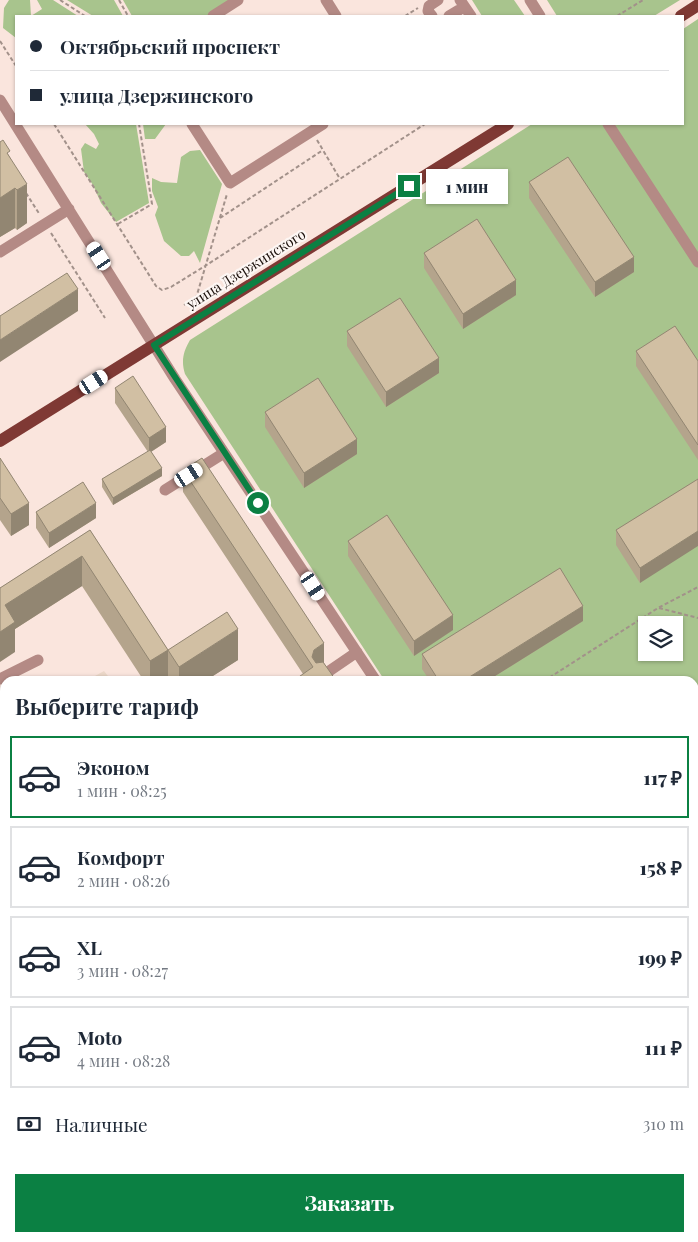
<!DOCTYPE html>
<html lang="ru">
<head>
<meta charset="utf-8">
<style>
	:root { --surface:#fff; --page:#f2f2f3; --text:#1f2937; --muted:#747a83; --line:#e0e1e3; --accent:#0b8043 }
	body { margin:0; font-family:"Playfair Display",serif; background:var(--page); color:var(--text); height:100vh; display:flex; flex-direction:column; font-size:19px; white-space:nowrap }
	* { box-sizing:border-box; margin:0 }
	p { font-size:16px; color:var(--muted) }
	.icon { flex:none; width:28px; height:28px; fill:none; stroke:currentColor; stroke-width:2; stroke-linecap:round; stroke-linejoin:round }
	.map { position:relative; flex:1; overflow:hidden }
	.sheet { position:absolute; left:0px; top:676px; width:699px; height:566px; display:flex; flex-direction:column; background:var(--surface); border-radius:15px 15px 0 0; box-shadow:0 1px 4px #0004 }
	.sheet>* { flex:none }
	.guide { position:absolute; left:15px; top:15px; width:669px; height:110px; border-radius:0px; box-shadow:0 1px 4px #0004; display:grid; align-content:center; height:110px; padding:0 15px; background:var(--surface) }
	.fabs { position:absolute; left:638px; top:616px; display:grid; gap:10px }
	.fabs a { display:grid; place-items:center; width:45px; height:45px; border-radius:0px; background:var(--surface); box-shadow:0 1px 4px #0004; font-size:25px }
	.end { position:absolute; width:22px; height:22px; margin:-11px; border:6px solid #0b8043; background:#fff; box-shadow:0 0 0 2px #fff }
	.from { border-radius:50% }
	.bubble { position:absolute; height:35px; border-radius:0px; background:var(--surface); box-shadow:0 1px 4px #0004; font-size:16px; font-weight:800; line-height:35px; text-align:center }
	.car { position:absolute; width:15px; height:30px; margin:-15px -8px; border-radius:6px; box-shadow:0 0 4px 1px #0007; background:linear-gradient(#fff 24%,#345 0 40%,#fff 0 76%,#345 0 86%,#fff 0) }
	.guide b { display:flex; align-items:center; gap:18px; height:48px; font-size:19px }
	.guide b+b { border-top:1px solid var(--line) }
	.guide i { width:12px; height:12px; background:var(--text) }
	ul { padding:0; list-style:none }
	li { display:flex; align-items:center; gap:15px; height:82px; margin:0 10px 8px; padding:0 5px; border:2px solid var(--line); border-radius:0px }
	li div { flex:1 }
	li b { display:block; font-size:19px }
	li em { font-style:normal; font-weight:800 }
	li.current { border-color:var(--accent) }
	li>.icon { width:45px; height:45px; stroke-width:1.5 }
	h2 { padding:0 15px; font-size:22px; line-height:60px }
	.pay { display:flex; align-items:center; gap:12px; height:55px; padding:0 15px; font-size:19px }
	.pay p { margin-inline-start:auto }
	.cta { display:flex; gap:10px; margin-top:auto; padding:10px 15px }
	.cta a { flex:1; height:58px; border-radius:0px; background:var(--accent); color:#fff; font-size:20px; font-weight:800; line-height:58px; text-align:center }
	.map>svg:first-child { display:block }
</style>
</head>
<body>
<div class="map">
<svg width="698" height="1242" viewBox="0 0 698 1242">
	<rect width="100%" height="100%" fill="#fae5dd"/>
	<path fill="#ecd8c9" d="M104,671L112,681H86Z"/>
	<path fill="#a8c48d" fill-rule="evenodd" d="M9,0H30L31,16L42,9L37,0H53L78,16H16V38L3,28L4,8Z
		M67,0H114L123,16H93Z
		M123,0H231L206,16H132Z
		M472,0H514L525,16H482Z
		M547,0H680L654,16H557Z
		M698,19V1161L694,1154V681H385L185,374C181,361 183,352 190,340L532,124H682L683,29ZM646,625H674V652H646Z
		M85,124H136L149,203L116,222L101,203L93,185L84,172L81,149L85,143L96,149L99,144L94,134Z
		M143,124H166L155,139H145Z
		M200,150L222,184L200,263L194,251L189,256H181L164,241L155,215L158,207L152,191V178L161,182L177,183L181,157L190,151Z"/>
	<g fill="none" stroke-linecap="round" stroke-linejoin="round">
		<path stroke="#a2918a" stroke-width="2" stroke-dasharray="4 2.5" stroke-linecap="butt" d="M60,0L85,16
			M119,0L128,16
			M405,16L418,8
			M617,16L643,0
			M0,41L16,66
			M54,124L156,286L162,290L171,287L205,266L425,124
			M317,140L340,179
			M26,193L40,215
			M220,218L323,150
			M118,224L152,204L139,124
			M51,233L105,318
			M184,305L196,298L227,194
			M659,608L698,618
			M544,681L658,608L698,587
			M694,820L698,805
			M694,870H698
			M694,1094L698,1095
			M0,1230H5"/>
		<path stroke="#b48a85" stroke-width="11" d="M326,0L336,16
			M460,0L471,16
			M530,0L540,16
			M213,16L238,0
			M432,16L428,11L429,6L438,0
			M449,16L459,10
			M0,100L175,379L376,681
			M192,124L230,183L323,124
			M608,124L698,262
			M0,252L69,209
			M165,490L224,453
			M319,678L357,652
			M0,679L38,660
			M0,1004L5,1001
			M0,1135L5,1128
			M694,1170L698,1177
			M108,1238L109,1242
			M338,1238L341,1242
			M61,1242L63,1238"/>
		<path stroke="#7f3934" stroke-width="12" d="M681,16L698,5
			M0,441L508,124"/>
	</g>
	<path fill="#b4a48c" d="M0,142L10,157L27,223L17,230L15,228L0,237Z
		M529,182L634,272L595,297L529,198Z
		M424,253L516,295L463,329L424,268Z
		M347,331L439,373L386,407L347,346Z
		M636,351L698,361V460L636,366Z
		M115,388L166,442L151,452L162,476L113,505L102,487V479L148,452L115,403Z
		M265,412L357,454L304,488L265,427Z
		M0,458L29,525L11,536L0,520Z
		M183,470L324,663L335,681L303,674L183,492Z
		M698,479L640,583L616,545V530Z
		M36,512L96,518L49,548L36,528Z
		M90,530L168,650L238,660L205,681H168V680L166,681H144L82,586L15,629V652L0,588Z
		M348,541L453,630L414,656L348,556Z
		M583,621L487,681H430L422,669V654Z
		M0,890L5,940V986H0Z
		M5,1118V1173L3,1142V1120Z
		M639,1238H664L665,1242H640Z"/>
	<path fill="#928672" d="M27,184V223L17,230V190Z
		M15,188V228L0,237V198Z
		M634,257V272L595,297V282Z
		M516,280V295L463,329V314Z
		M78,289V311L0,362V340Z
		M439,358V373L386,407V392Z
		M166,427V442L149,453V438Z
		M357,439V454L304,488V473Z
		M162,468V476L113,505V498Z
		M29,503V525L11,536V514Z
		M96,503V518L49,548V533Z
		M698,531V546L640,583V568Z
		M82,556V586L15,629V652L0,662V632L5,605Z
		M583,606V621L487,681H463Z
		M453,615V630L414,656V641Z
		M238,629V660L205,681H179V667Z
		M324,643V665L313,667L312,657L314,650Z
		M168,650V680L166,681H150V661Z
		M199,1238H246L239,1242H193Z"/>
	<path fill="#d1bfa3" stroke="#928672" d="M3,140L10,151L7,153L27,184L17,190L15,188L0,198V142Z
		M568,157L634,257L595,282L529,182Z
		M477,219L516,280L463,314L424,253Z
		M67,273L78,289L0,340V316Z
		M400,298L439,358L386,392L347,331Z
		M675,326L698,361V445L636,351Z
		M133,376L166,427L149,438L115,388Z
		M318,378L357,439L304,473L265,412Z
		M150,450L162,468L113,498L102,479Z
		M0,458L29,503L11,514L0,498Z
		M202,458L324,643L314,650L312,657L316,663L323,662L335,679L332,681H293L313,667L183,470Z
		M698,479V531L640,568L616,530Z
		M83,482L96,503L49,533L36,512Z
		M387,515L453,615L414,641L348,541Z
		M90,530L168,650L150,661L82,556L5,605L15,622L0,632V588Z
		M560,568L583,606L463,681H439L422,654Z
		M227,612L238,629L179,667L168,650Z
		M0,890L5,940V964H0Z
		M5,1118V1151L3,1120Z
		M694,1236H698V1242H685L684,1238H694Z
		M90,1238H101L103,1242H90Z
		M116,1238H128L129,1242H115L116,1240Z
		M150,1238H199L193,1242H143Z
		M503,1238H512L515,1242H505Z
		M577,1238H580L583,1242H570Z
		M643,1238H664L665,1241L643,1242Z"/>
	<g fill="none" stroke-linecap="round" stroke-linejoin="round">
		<path stroke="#0b8043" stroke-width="6" d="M258,503L154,345L409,186"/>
	</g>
	<g text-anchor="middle" stroke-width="4.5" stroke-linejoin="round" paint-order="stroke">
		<g font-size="14" fill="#1a0f0a" stroke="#fdf6f3">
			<text transform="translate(246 269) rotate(-32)" y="5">улица Дзержинского</text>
		</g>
	</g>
</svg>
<div class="fabs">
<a><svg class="icon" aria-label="layers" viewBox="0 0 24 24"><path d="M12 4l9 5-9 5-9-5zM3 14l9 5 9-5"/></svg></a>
</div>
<i class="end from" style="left:258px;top:503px"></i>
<i class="end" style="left:409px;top:186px"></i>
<div class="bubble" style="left:426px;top:169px;width:82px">1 мин</div>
<i class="car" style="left:99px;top:256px;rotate:327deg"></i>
<i class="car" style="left:94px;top:382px;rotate:58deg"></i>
<i class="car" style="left:189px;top:475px;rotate:58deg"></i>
<i class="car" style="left:313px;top:586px;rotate:147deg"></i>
<div class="guide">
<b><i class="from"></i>Октябрьский проспект</b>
<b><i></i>улица Дзержинского</b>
</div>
<section class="sheet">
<h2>Выберите тариф</h2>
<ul>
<li class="current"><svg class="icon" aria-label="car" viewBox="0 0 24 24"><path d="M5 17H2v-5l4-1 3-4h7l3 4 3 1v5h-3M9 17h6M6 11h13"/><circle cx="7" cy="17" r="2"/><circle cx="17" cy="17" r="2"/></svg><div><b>Эконом</b><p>1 мин · 08:25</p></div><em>117 ₽</em></li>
<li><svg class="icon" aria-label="car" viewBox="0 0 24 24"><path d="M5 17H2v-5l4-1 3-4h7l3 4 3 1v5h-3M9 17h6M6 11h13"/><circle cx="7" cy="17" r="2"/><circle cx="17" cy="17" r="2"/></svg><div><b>Комфорт</b><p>2 мин · 08:26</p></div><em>158 ₽</em></li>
<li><svg class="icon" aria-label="car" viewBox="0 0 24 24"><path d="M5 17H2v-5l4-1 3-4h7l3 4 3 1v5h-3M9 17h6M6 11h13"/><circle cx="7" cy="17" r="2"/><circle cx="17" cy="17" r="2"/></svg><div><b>XL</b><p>3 мин · 08:27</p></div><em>199 ₽</em></li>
<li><svg class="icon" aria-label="car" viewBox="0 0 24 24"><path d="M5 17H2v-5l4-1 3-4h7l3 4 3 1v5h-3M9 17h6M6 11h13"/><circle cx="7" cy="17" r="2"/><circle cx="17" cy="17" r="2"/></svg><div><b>Moto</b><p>4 мин · 08:28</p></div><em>111 ₽</em></li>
</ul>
<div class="pay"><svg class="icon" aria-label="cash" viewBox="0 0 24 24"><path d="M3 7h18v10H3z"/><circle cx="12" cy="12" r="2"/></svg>Наличные<p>310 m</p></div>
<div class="cta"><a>Заказать</a></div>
</section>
</div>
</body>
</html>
